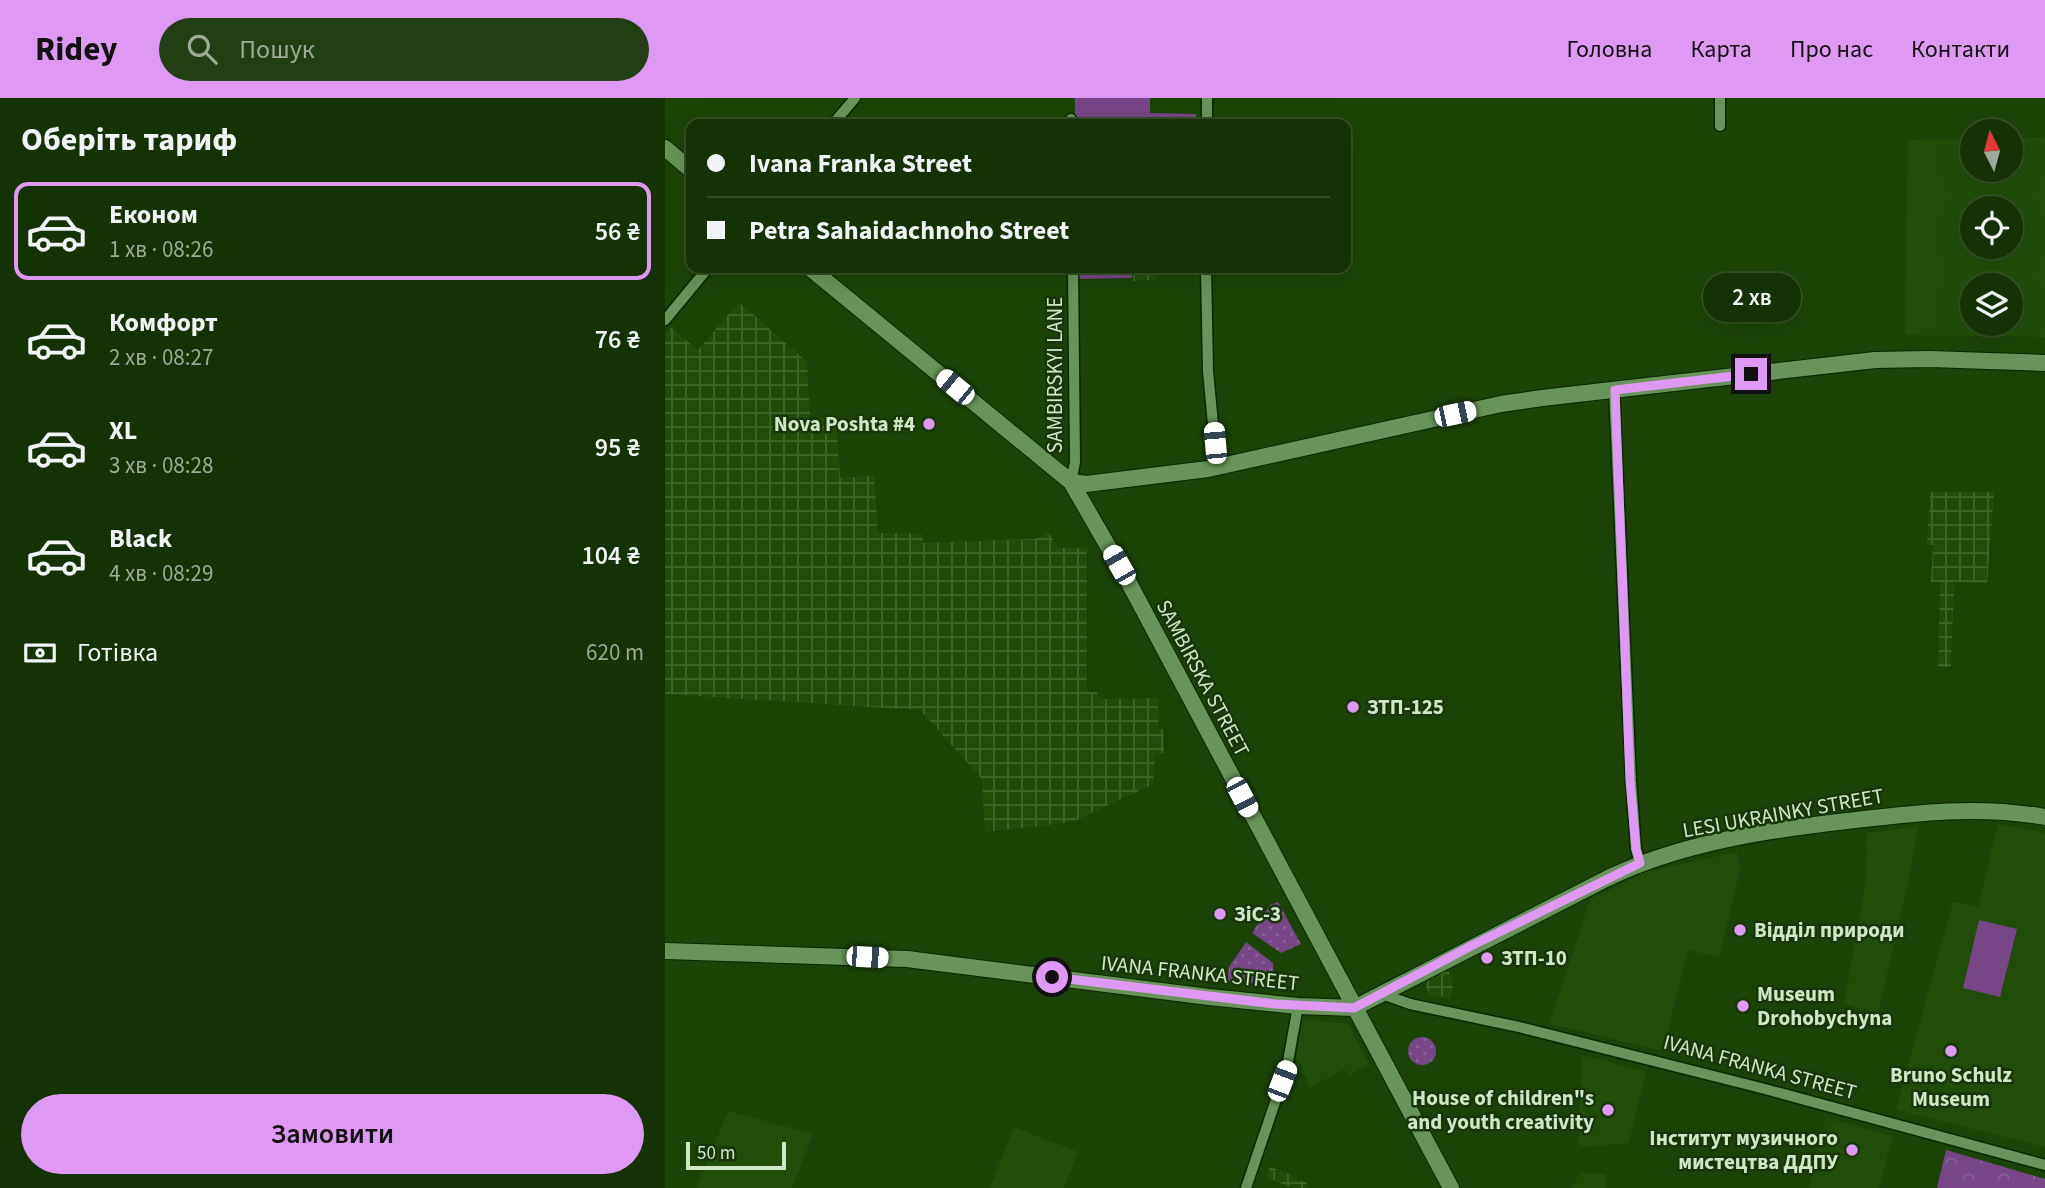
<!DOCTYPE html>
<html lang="uk">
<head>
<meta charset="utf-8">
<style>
	:root { --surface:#153204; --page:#223e13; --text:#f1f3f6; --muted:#9daa9a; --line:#344d26; --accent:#dd99f3 }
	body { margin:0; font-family:"Source Sans 3",sans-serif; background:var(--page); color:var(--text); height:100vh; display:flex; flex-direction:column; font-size:26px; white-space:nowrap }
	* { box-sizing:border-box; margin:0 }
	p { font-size:23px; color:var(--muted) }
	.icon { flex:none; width:38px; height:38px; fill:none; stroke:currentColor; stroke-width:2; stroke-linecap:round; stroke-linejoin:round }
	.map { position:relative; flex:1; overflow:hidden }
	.drawer { display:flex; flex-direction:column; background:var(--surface); width:665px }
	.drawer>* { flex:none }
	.hud { position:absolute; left:21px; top:21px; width:665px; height:154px; border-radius:14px; box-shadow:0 7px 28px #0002,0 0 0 2px var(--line); display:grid; align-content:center; height:154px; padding:0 21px; background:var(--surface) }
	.needle { width:46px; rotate:354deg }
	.tools { position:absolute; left:1295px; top:21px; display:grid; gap:14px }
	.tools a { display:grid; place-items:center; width:63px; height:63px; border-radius:50%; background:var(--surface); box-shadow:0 7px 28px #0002,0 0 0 2px var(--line); font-size:35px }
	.scale { position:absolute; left:21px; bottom:18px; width:100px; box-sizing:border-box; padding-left:7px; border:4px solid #cfe6c7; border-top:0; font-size:19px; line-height:24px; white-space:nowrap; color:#cfe6c7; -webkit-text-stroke:5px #19360b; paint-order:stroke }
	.end { position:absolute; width:32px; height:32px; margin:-16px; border:9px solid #dd99f3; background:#111; box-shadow:0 0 0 4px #111 }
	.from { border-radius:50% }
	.bubble { position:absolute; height:49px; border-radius:24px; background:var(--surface); box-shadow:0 7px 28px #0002,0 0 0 2px var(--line); font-size:23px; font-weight:600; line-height:49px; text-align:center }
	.car { position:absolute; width:21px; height:42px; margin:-21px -10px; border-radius:9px; box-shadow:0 0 5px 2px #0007; background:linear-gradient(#fff 24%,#345 0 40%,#fff 0 76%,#345 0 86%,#fff 0) }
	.hud b { display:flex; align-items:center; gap:24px; height:66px; font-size:26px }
	.hud b+b { border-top:2px solid var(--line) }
	.hud i { width:18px; height:18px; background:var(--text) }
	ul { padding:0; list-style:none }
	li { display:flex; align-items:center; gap:21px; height:98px; margin:0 14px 10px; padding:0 7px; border:4px solid transparent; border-radius:14px }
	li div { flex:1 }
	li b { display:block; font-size:26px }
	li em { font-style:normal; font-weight:600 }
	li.active { border-color:var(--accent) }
	li>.icon { width:63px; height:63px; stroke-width:1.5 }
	h2 { padding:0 21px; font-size:32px; line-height:84px }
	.pay { display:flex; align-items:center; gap:18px; height:77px; padding:0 21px; font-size:26px }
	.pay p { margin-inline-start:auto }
	.button { display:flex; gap:14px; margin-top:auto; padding:14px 21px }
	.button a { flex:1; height:80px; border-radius:42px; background:var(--accent); color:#111; font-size:28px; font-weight:600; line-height:80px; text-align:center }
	header { display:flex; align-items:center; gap:42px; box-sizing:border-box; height:98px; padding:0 35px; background:var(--accent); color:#111 }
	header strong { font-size:33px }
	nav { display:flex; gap:38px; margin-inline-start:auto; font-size:24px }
	.search { width:490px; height:63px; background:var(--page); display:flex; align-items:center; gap:18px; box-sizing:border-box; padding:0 24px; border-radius:38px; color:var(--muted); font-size:26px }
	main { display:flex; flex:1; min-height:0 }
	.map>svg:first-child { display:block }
</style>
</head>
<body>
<header>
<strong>Ridey</strong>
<div class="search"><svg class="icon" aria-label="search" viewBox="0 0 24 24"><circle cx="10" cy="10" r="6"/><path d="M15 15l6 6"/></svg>Пошук</div>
<nav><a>Головна</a><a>Карта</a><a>Про нас</a><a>Контакти</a></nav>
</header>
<main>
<section class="drawer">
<h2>Оберіть тариф</h2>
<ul>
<li class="active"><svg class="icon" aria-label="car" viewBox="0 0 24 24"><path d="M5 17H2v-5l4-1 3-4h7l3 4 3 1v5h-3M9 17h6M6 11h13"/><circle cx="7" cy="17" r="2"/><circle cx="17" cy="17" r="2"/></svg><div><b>Економ</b><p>1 хв · 08:26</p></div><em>56 ₴</em></li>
<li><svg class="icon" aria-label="car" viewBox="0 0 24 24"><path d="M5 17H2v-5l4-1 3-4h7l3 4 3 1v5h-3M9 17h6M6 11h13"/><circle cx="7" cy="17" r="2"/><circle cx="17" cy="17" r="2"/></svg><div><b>Комфорт</b><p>2 хв · 08:27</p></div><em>76 ₴</em></li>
<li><svg class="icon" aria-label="car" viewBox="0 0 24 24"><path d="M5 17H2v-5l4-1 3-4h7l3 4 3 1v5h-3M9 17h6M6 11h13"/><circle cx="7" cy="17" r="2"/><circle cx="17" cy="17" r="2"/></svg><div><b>XL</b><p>3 хв · 08:28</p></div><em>95 ₴</em></li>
<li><svg class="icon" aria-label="car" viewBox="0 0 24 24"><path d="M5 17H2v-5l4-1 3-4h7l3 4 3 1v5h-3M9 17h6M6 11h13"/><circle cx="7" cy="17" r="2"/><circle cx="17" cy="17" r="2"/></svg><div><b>Black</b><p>4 хв · 08:29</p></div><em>104 ₴</em></li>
</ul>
<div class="pay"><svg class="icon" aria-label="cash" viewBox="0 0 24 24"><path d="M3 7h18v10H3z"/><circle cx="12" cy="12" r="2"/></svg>Готівка<p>620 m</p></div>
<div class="button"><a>Замовити</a></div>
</section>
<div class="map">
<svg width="1380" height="1090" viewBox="0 0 1380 1090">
	<defs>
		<pattern id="industrial-grid" width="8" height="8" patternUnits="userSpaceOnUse" patternTransform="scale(1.75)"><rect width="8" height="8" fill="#214d09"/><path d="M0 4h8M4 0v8" fill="none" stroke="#40672b"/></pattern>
		<pattern id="grass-dots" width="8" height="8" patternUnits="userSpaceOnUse" patternTransform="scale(1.75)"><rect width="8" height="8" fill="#764686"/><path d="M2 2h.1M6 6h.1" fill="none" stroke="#886196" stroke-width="1.8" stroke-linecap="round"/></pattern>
		<pattern id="forest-crowns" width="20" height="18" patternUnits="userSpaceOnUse" patternTransform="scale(1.75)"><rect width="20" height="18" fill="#764686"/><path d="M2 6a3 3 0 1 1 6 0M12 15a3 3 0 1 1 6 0" fill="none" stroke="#886196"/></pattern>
	</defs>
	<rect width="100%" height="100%" fill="#1c4306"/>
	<path fill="#214d09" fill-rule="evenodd" d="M1346,40H1380V239L1240,237L1243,42L1307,41V72H1346ZM1346,110V149H1307V110ZM1346,187V226H1307V187Z
		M1333,726L1380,735V1049L1231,1012L1288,804L1313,809Z
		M1253,729L1246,771L1213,915L1179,906L1201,783L1202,735Z
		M1072,754L1075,772L1054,859L1023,852L998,953L885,926L925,801L983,773Z
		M636,921L683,926L704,966L684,977L681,973L677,972L645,990L640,977L630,971Z
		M917,957L981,974L964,1045L913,1049Z
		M63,1013L148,1036L127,1090H32Z
		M1161,1020L1228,1038L1214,1090H1144Z
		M349,1029L413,1054L399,1090H325Z
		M914,1075L941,1076V1090H904L908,1089Z"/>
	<path fill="url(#industrial-grid)" d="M468,170H503V171H491V182L468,183Z
		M74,204L142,264L145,321L171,319L175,380L209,378L213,435L257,436L258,445L370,441L384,435L393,450H422V594H432L433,601L493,600L494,631H498L499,655L490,656L488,686L407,724L320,734L317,681L255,612L0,596V237L6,230L33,252Z
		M1265,394H1329L1322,485L1289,484L1286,569H1273L1275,484H1266L1268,447H1262Z
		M783,871L788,887L785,901L764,896L761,889L763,882Z
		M605,1069L632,1079V1081L642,1085L641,1088L645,1090H628L601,1079Z"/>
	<path fill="url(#grass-dots)" d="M613,804L636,846L616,855L587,835L605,807Z
		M581,844L608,865L609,887L562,883L564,869Z
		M743 953a14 14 0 1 1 28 0a14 14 0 1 1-28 0Z"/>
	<path fill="url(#forest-crowns)" d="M1281,1052L1380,1081V1090H1272Z"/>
	<path fill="#764686" d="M410,0H485V15L531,16V26H410Z
		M411,170H467V180L411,181Z
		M1314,822L1352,831L1335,899L1298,890Z"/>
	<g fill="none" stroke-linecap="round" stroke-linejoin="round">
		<g stroke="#092700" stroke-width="13">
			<path id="street" d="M406,21V26
				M168,26L190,0
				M542,26V0
				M1055,28V0
				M541,170L543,273L552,369
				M0,222L43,170
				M949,292L966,682L971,751L975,765
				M406,384L410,364L408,170
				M717,896L745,906L854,929L1100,991L1380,1067
				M581,1090L622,969L633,908"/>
		</g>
		<g stroke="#092700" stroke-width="18">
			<path id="secondary" d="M0,50L26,72
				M145,170L406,384L463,483L786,1090
				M406,384L421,386L543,371L836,306L877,300L1210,262L1265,261L1380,265
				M0,853L242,861L544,899L633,908L689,910L943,780C1016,745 1102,732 1182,723C1249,715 1313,707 1380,719"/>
		</g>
		<use href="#street" stroke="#699459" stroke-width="10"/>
		<use href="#secondary" stroke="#699459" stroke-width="16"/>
	</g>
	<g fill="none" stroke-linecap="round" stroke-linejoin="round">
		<path stroke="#dd99f3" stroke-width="9" d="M387,879L610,906L689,910L808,847L975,765L971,751L965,682L950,292L1086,276"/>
	</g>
	<g fill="#dd99f3" stroke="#19360b" stroke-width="2.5">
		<circle cx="264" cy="326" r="7"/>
		<circle cx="688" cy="609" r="7"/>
		<circle cx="555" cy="816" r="7"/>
		<circle cx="1075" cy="832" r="7"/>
		<circle cx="822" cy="860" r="7"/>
		<circle cx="1078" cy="908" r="7"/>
		<circle cx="1286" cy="953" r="7"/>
		<circle cx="943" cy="1012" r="7"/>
		<circle cx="1187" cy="1052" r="7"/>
	</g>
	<g text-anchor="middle" stroke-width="5" stroke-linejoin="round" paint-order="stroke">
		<g font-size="21" fill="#cfe6c7" stroke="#19360b">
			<text transform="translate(390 277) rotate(-90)" y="7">SAMBIRSKYI LANE</text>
			<text transform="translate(538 580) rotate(62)" y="7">SAMBIRSKA STREET</text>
			<text transform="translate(1118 715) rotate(-10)" y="7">LESI UKRAINKY STREET</text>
			<text transform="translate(535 875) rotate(6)" y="7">IVANA FRANKA STREET</text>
			<text transform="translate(1095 969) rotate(15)" y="7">IVANA FRANKA STREET</text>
		</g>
		<g font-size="21" font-weight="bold" fill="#cfe6c7" stroke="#19360b" text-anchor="start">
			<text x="250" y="333" text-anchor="end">Nova Poshta #4</text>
			<text x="702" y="616">ЗТП-125</text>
			<text x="569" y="823">ЗіС-3</text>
			<text x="1089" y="839">Відділ природи</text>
			<text x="836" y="867">ЗТП-10</text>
			<text x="1092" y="903">Museum<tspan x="1092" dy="24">Drohobychyna</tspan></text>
			<text x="1286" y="984" text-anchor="middle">Bruno Schulz<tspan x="1286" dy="24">Museum</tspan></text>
			<text x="929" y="1007" text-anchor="end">House of children"s<tspan x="929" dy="24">and youth creativity</tspan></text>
			<text x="1173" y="1047" text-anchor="end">Інститут музичного<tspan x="1173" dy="24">мистецтва ДДПУ</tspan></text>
		</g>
	</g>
</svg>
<div class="tools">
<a><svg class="needle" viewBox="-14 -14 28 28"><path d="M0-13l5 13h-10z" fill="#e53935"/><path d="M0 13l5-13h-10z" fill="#9daa9a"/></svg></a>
<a><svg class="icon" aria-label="locate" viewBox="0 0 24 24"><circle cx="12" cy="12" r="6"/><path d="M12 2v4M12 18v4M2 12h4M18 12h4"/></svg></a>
<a><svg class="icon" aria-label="layers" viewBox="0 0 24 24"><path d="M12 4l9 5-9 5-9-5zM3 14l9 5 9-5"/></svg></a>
</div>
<div class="scale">50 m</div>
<i class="end from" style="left:387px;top:879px"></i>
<i class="end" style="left:1086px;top:276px"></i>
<div class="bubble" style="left:1038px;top:175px;width:98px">2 хв</div>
<i class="car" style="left:290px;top:289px;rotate:309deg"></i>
<i class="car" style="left:790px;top:316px;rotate:78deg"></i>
<i class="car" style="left:550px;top:345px;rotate:355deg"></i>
<i class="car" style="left:454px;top:467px;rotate:330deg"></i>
<i class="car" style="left:577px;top:699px;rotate:152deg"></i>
<i class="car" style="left:202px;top:859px;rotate:93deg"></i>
<i class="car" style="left:617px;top:983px;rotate:21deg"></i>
<div class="hud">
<b><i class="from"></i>Ivana Franka Street</b>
<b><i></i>Petra Sahaidachnoho Street</b>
</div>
</div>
</main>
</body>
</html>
